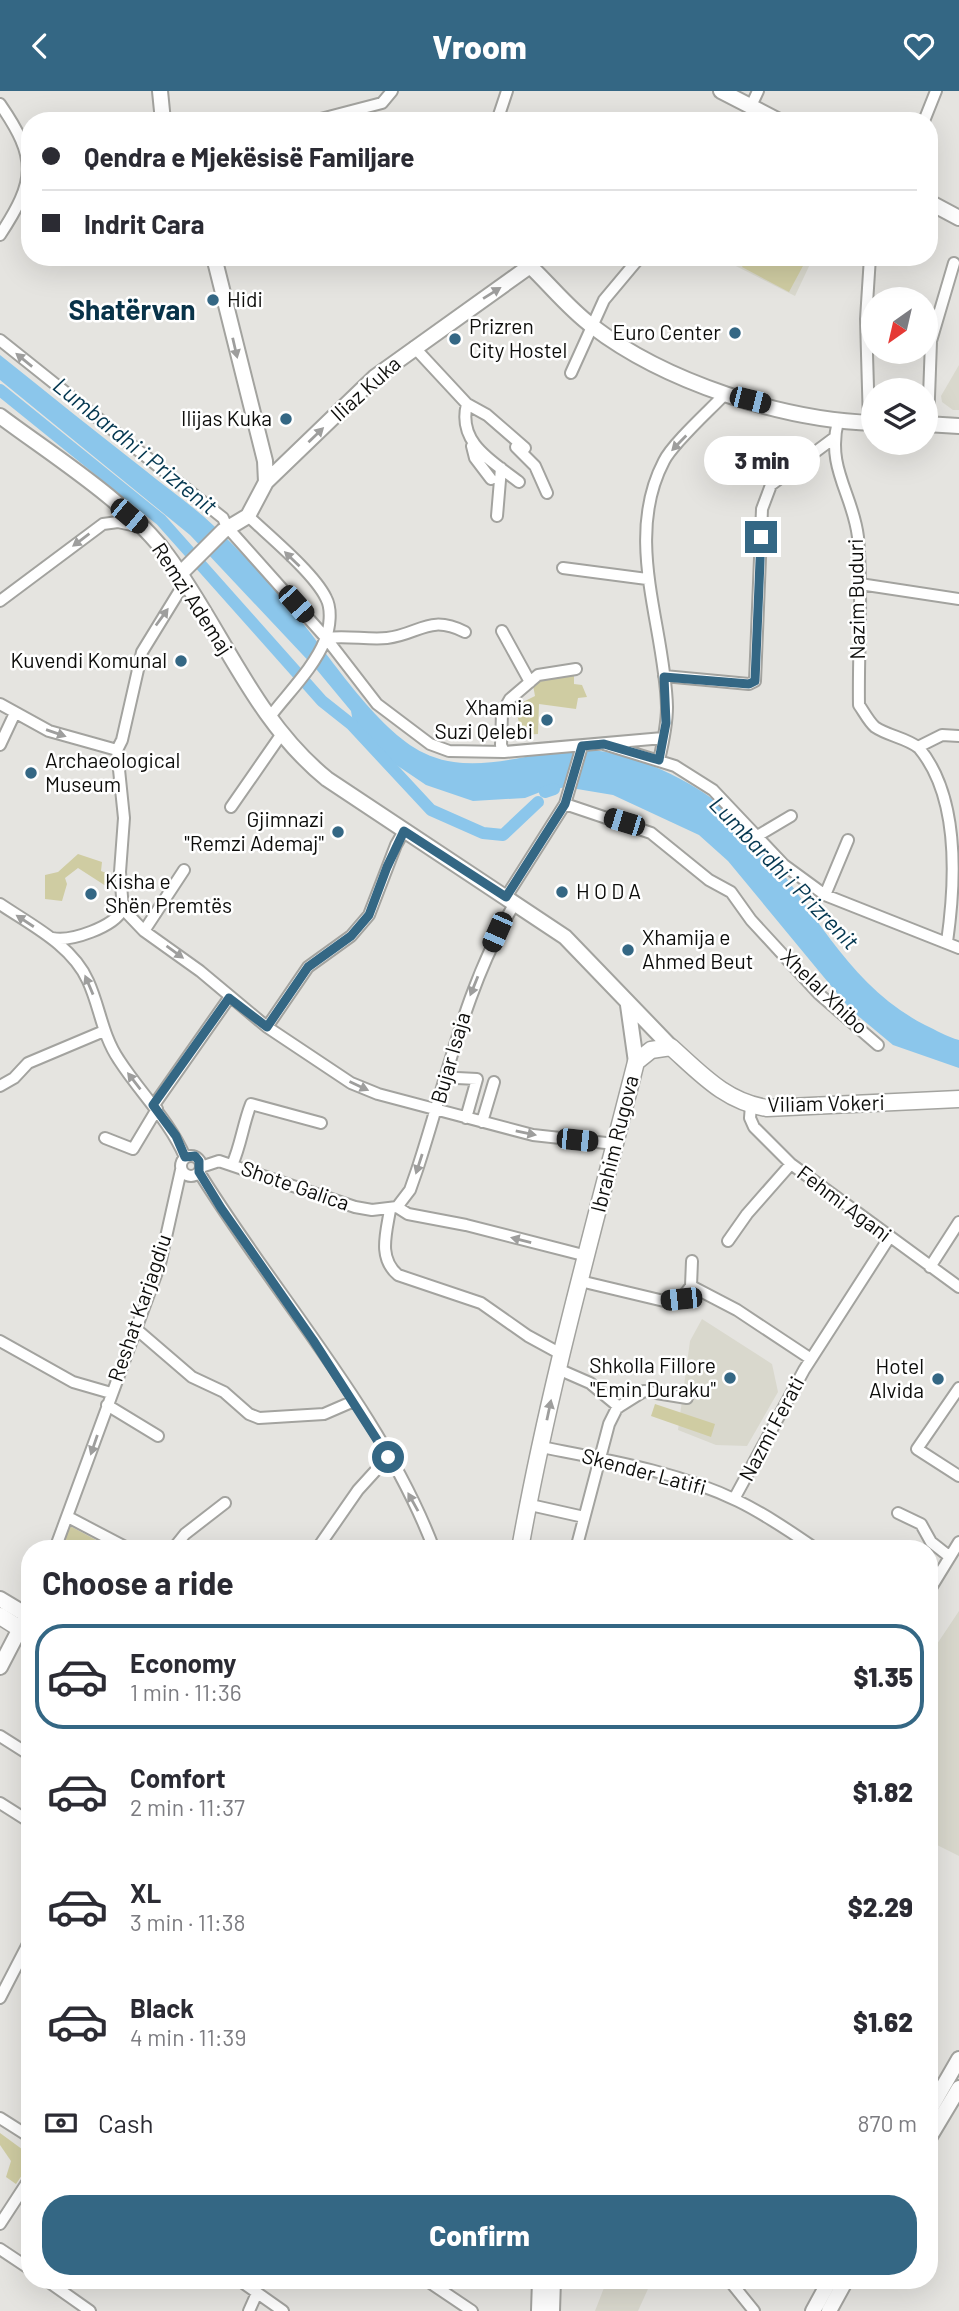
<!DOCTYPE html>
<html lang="en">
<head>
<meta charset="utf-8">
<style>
	:root { --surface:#fff; --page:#f7f7f7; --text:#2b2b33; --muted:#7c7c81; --line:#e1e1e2; --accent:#346784 }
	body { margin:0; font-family:Barlow,sans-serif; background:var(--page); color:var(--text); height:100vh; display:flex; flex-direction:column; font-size:26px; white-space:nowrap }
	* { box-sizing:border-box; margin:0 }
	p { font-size:23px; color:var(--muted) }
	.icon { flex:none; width:38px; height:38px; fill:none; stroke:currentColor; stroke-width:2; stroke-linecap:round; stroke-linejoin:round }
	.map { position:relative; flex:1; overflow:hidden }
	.details { position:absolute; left:21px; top:1449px; width:917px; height:749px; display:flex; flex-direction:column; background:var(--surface); border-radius:28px; box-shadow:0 7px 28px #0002 }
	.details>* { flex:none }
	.hud { position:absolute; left:21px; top:21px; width:917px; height:154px; border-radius:28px; box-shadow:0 7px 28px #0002; display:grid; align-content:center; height:154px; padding:0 21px; background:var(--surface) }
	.needle { width:46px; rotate:214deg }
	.buttons { position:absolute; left:861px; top:196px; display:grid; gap:14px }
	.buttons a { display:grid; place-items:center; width:77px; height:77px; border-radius:50%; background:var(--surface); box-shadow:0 7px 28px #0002; font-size:35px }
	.end { position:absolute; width:32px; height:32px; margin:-16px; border:9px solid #346784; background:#fff; box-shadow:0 0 0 4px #fff }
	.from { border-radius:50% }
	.bubble { position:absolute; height:49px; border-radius:24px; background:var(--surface); box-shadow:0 7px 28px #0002; font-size:23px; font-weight:800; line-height:49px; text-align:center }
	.car { position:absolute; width:21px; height:42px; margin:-21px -10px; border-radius:9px; box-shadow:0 0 5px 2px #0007; background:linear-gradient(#222 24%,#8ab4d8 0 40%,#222 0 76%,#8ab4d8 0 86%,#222 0) }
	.hud b { display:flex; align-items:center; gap:24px; height:66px; font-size:26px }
	.hud b+b { border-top:2px solid var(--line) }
	.hud i { width:18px; height:18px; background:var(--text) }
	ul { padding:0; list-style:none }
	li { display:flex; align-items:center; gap:21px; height:105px; margin:0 14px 10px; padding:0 7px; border:4px solid transparent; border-radius:28px }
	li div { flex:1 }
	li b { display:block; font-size:26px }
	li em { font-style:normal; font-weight:800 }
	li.selected { border-color:var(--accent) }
	li>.icon { width:63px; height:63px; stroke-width:1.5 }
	h2 { padding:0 21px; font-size:32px; line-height:84px }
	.pay { display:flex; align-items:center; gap:18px; height:77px; padding:0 21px; font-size:26px }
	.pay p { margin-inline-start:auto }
	.action { display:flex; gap:14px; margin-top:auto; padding:14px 21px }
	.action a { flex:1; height:80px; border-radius:28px; background:var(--accent); color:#fff; font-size:28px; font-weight:800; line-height:80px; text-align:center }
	header { display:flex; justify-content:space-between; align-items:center; height:91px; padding:0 21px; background:var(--accent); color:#fff; font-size:32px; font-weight:800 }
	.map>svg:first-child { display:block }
</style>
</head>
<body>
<header><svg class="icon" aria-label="back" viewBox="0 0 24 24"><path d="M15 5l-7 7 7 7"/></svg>Vroom<svg class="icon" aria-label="heart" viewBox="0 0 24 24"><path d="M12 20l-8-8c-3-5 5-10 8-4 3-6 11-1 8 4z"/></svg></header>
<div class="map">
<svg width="959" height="2220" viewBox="0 0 959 2220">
	<rect width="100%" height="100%" fill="#e5e4e0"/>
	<path fill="#d9d8cd" d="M718,166H803L811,171L795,205Z
		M959,274V319H953L942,311L941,305Z
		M702,1228L772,1273L778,1301L747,1355L716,1354L678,1339L690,1250Z
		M959,1520V1765L929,1750V1565Z
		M607,2189H652L638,2220H595Z"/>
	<path fill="#cfcca2" d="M747,166H791L804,173L789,201L742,176Z
		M574,583V593L582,594L587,606L578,607L576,618L539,613L538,643L522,644L515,615L535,605L533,594L540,588Z
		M78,763L102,771L101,780L114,785L109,797L78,777L65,787L67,793L62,810L45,808V784L58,781Z
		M655,1313L715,1333L711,1346L651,1325Z
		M70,1435L98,1450L94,1458H61Z
		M0,2042L30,2064V2072L16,2093L6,2086L11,2070L0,2054Z"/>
	<path fill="#8bc6eb" d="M0,264C49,303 97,342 146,380C168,398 193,415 214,435C241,461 270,491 294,521C328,562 376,639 424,662C471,685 523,663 571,659C615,655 675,681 710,706C797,769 827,884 925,934C936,939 947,946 959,949V977L893,954L851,919L728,770L699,744L613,704L565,696L554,699L553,696L525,707L473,710L426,694L392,671L353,631L351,620L317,579L190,444L0,289Z"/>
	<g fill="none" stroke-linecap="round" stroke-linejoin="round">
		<path stroke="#8bc6eb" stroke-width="12" d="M0,299L161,429L322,610L351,633L431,719L483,742L503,744L538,711
			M545,701L554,698"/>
		<g stroke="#a3a39f" stroke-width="14">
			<path id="street" d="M0,13C38,68 36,89 0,144
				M751,15L758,0
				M313,30L382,12L392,0
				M497,30L507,0
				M924,30L936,0
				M519,166L530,175
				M0,249L223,427L227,436L326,547L377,613L430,653L449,660L504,661L663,647
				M414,256L467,313C457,352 492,370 519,391
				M571,282L604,209L640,166
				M467,313L487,324L525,357
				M838,330C826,377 853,403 858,446C863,502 858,558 859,614C864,621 869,631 875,636C888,645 907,647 919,657C959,705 956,788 947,851
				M869,332L866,228L870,166
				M928,334L931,250L954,172
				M472,355L475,367L491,388
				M516,356L535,375L547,402
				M248,425C269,445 314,482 326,507C332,518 330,537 325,549C314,577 287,603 269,627
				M497,425L501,377
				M563,477L647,488
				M860,493L959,508
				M0,510L103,433L118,431L141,436
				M502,540L530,591
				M326,547C347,544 367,549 387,547C420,543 429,523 465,541
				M664,585L749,593L755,590L762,418L771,394L834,347
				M0,613L49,640L117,659
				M604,653L675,675L713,699L784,774L825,804L959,857
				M0,654L15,622
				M918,656L942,644L959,645
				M504,661L501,654L502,622L510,608L538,584L576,578
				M659,669C663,652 667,634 667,616C665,535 623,448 664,370C673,352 710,319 725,303
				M565,713L651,742L709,789L731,801L751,829L819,903L878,954
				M231,716L281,644
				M759,744L791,725
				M825,804L848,749
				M506,806L565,713L582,655
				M0,813C31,834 72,854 88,890C100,916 102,944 119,969C141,1003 169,1029 185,1066
				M123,818L144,840L200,880L267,936L351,992L378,1003L533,1044L615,1053
				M123,818L120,781L124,727L117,659L122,649L142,561L185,491
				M144,840L184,779
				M52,847C71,851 114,836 123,818
				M267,936L308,876L351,845L369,824L396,754L404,740
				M457,987L477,988L466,1027
				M0,995L14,987L28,972L104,940
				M154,1014L229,907
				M751,1014L750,1027L754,1036L791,1073L959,1196
				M482,1031L494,991
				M105,1047L133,1058L157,1018
				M181 1075a10 10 0 1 1 20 0a10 10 0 1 1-20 0Z
				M232,1074C241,1054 243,1033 251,1013L321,1032
				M201,1076L219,1070L355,1116L372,1119L397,1116L410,1099L417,1079C447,988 465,895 515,812
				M199,1081C274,1203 383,1323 434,1458
				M397,1116L408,1123L466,1134L587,1165
				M390,1119C386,1143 378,1167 398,1184L481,1212L528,1245L561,1263
				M728,1150L747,1123L791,1073
				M930,1176L959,1131
				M580,1190L664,1210L681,1208L691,1195L692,1170
				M691,1195L737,1219L811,1268
				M135,1237L192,1286L224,1301L249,1323L259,1327L324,1323L354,1310
				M0,1250L73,1291L111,1302
				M558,1278L590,1292L619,1316
				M959,1297L917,1358L959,1385
				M107,1314L158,1345
				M541,1356C607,1369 676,1380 738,1410C765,1423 791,1441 816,1458
				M734,1408L804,1279L889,1147
				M526,1413L584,1426
				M898,1422L921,1433L931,1451L950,1466
				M68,1426L129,1458
				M55,1458L160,1173L181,1079
				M173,1458L185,1443L225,1412
				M317,1458L358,1399L388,1366
				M576,1458L609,1333L617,1317L644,1300L687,1307
				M929,1500L959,1451
				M0,1645L30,1664
				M0,1712L30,1731
				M0,1907L30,1849
				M0,2027L30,2046
				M0,2133L30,2087
				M0,2158L30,2178
				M46,2189L90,2220
				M239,2189L283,2220
				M426,2189L472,2220
				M729,2189L754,2220
				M249,2220L257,2202"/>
		</g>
		<g stroke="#a3a39f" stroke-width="18">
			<path id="secondary" d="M160,0L163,30
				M721,0L779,30
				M929,111L959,127
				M214,166L265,370L266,391
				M0,325C52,364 129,412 167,464C222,538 253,628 327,688L565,846L671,956
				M926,333L959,335
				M180,483L223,440L248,425L266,391L375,286L530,175C550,194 569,218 592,235C665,291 782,329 873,332
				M628,914L636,971
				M0,1508L30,1526
				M0,1576L27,1524
				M929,2020L959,1968
				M929,2047L959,1997
				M539,2220L540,2189
				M552,2220L553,2189
				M813,2220L830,2189
				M829,2220L846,2189"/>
		</g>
		<g stroke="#a3a39f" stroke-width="19">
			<path id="primary" d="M520,1458C549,1294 595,1133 636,971L651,959L671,956C701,983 726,1011 767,1017L959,1008
				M0,1525L30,1544"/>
		</g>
		<use href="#street" stroke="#fff" stroke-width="10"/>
		<use href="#secondary" stroke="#fff" stroke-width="14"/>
		<use href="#primary" stroke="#fff" stroke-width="16"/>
	</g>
	<defs><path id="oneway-solid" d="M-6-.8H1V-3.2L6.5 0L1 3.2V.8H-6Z" transform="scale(1.75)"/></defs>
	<g fill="#9e9e9d">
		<use href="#oneway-solid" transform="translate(492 202) rotate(-32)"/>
		<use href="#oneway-solid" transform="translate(235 257) rotate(77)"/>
		<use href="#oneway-solid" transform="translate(24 269) rotate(-141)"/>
		<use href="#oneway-solid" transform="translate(316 344) rotate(-44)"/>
		<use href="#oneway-solid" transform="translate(679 352) rotate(134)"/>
		<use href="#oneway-solid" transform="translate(81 449) rotate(143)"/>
		<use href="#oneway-solid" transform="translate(292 468) rotate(-136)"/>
		<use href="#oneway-solid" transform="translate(162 526) rotate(-54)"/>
		<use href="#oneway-solid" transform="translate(56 642) rotate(19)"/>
		<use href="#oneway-solid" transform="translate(25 830) rotate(-147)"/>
		<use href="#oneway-solid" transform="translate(175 861) rotate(36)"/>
		<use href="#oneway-solid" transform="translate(89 894) rotate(-113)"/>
		<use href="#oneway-solid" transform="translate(474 895) rotate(112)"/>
		<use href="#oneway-solid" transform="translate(134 990) rotate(-128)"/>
		<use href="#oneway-solid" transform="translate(359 995) rotate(25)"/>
		<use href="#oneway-solid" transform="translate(526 1042) rotate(12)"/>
		<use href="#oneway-solid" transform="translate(419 1073) rotate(108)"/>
		<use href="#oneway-solid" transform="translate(521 1149) rotate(-166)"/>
		<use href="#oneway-solid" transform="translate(549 1319) rotate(-78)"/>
		<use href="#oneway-solid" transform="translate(94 1354) rotate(109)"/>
		<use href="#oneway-solid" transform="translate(413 1411) rotate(-119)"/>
	</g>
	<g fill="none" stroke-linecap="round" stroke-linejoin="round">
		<path stroke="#346784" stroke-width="9" d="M388,1366L313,1249L221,1117L199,1081V1070L195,1065L185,1066L176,1045L153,1014L229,907L267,936L308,876L351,845L369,824L387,776L404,740L506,806L565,713L582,655L604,653L659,669L666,632L664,586L749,593L755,590L761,446"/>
	</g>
	<g fill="#346784" stroke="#fff" stroke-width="2.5">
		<circle cx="213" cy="209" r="7"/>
		<circle cx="735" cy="242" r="7"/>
		<circle cx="455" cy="248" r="7"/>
		<circle cx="286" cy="328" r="7"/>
		<circle cx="181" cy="570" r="7"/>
		<circle cx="547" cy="629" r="7"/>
		<circle cx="31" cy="682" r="7"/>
		<circle cx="338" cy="741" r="7"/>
		<circle cx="562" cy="801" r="7"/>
		<circle cx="91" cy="803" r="7"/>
		<circle cx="628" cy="859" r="7"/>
		<circle cx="730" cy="1287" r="7"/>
		<circle cx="938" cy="1288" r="7"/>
	</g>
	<g text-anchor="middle" stroke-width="5" stroke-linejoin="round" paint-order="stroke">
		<g font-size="21" fill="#0d0d0b" stroke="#fff" text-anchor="end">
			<text x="227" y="216" text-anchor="start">Hidi</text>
			<text x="469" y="243" text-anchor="start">Prizren<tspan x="469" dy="24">City Hostel</tspan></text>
			<text x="721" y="249">Euro Center</text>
			<text x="272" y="335">Ilijas Kuka</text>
			<text x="167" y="577">Kuvendi Komunal</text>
			<text x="533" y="624">Xhamia<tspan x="533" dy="24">Suzi Qelebi</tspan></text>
			<text x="45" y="677" text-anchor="start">Archaeological<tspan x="45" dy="24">Museum</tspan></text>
			<text x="324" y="736">Gjimnazi<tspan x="324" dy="24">"Remzi Ademaj"</tspan></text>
			<text x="105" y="798" text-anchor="start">Kisha e<tspan x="105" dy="24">Shën Premtës</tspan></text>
			<text x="576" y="808" text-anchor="start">H O D A</text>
			<text x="642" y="854" text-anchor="start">Xhamija e<tspan x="642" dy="24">Ahmed Beut</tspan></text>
			<text x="716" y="1282">Shkolla Fillore<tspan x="716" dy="24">"Emin Duraku"</tspan></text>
			<text x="924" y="1283">Hotel<tspan x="924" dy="24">Alvida</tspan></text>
		</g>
		<g font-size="21" fill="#0d0d0b" stroke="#fff">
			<text transform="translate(366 298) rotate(-42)" y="7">Iliaz Kuka</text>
			<text transform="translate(192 508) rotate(57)" y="7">Remzi Ademaj</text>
			<text transform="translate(857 508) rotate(-91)" y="7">Nazim Buduri</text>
			<text transform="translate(824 901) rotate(44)" y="7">Xhelal Xhibo</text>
			<text transform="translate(451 967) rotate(-74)" y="7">Bujar Isaja</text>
			<text transform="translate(826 1013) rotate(-1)" y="7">Viliam Vokeri</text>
			<text transform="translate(615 1053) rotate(-76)" y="7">Ibrahim Rugova</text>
			<text transform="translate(295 1095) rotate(19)" y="7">Shote Galica</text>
			<text transform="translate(844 1113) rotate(37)" y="7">Fehmi Agani</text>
			<text transform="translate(140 1217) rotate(-71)" y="7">Reshat Karjagdiu</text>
			<text transform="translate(772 1338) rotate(-62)" y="7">Nazmi Ferati</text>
			<text transform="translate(644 1381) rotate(15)" y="7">Skender Latifi</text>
		</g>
		<g font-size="23" font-style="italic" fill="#043750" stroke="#fff">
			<text transform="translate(135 355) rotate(39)" y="8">Lumbardhi i Prizrenit</text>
			<text transform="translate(784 782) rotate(46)" y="8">Lumbardhi i Prizrenit</text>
		</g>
		<g font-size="28" font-weight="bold" fill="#083349" stroke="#fff">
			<text x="132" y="229">Shatërvan</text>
		</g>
	</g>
</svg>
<div class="buttons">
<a><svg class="needle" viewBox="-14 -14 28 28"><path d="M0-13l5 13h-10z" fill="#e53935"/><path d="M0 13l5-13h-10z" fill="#7c7c81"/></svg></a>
<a><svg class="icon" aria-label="layers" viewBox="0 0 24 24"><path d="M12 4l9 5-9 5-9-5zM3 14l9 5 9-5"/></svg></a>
</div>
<i class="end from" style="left:388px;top:1366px"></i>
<i class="end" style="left:761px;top:446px"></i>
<div class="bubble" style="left:704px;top:345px;width:116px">3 min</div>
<i class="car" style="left:750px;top:309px;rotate:104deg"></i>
<i class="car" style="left:129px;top:425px;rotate:130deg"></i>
<i class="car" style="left:296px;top:513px;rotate:138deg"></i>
<i class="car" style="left:624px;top:731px;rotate:287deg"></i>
<i class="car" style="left:497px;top:841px;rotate:204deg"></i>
<i class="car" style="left:577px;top:1049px;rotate:96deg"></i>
<i class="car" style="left:681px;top:1208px;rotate:264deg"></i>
<div class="hud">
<b><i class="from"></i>Qendra e Mjekësisë Familjare</b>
<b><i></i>Indrit Cara</b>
</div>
<section class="details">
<h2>Choose a ride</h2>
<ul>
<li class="selected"><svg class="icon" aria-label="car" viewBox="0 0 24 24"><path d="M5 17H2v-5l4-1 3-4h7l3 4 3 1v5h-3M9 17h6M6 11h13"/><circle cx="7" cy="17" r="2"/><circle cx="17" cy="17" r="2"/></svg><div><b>Economy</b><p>1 min · 11:36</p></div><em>$1.35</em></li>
<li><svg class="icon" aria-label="car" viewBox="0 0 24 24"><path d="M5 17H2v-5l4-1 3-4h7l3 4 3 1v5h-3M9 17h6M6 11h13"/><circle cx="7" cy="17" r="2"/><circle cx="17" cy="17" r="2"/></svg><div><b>Comfort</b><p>2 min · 11:37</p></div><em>$1.82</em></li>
<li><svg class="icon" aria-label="car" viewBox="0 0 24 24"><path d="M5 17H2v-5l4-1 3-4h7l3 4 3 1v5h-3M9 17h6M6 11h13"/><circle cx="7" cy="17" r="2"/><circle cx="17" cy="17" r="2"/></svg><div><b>XL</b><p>3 min · 11:38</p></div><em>$2.29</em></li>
<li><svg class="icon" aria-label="car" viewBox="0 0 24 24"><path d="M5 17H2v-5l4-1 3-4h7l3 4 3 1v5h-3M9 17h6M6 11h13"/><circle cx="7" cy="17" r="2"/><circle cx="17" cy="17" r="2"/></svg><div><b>Black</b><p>4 min · 11:39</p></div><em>$1.62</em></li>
</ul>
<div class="pay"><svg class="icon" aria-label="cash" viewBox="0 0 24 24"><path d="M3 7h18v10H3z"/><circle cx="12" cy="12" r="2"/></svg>Cash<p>870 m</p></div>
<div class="action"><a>Confirm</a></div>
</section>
</div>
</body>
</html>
